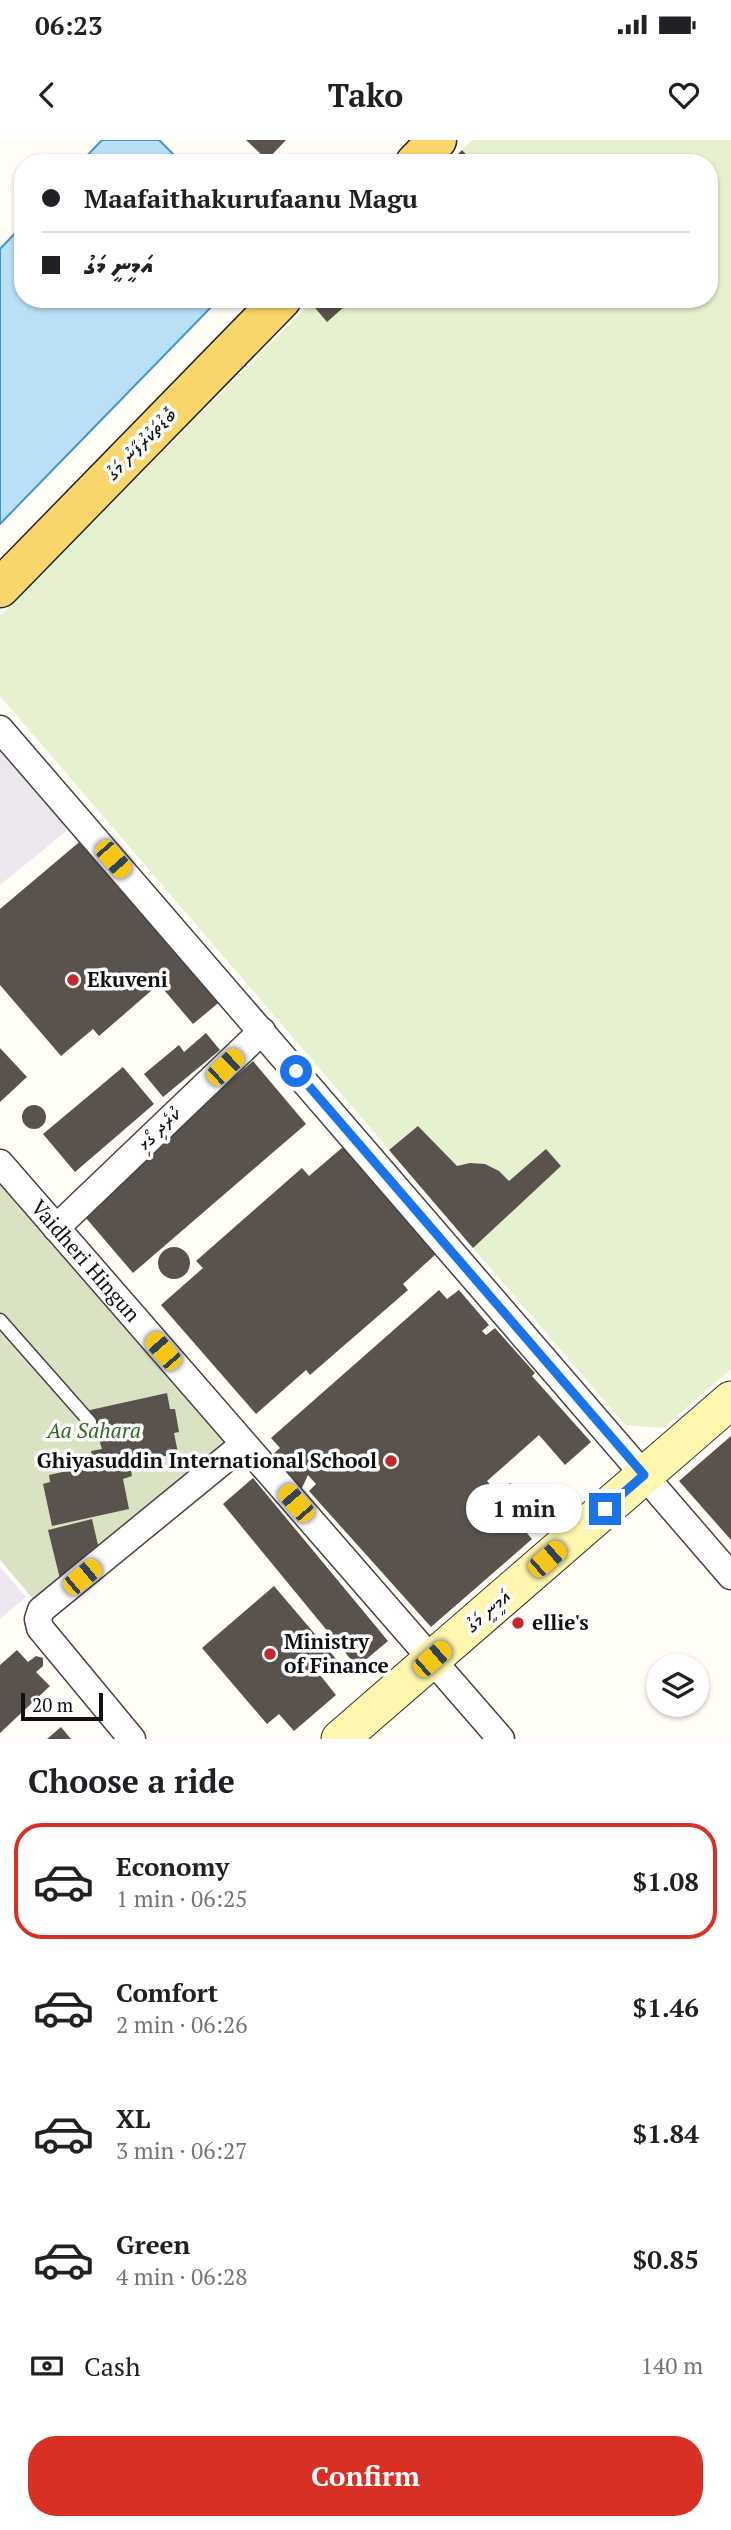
<!DOCTYPE html>
<html lang="en">
<head>
<meta charset="utf-8">
<style>
	:root { --surface:#fff; --page:#f2f2f2; --text:#202124; --muted:#757577; --line:#e0e0e0; --accent:#d93025 }
	body { margin:0; font-family:"PT Serif","Noto Sans Thaana",serif; background:var(--page); color:var(--text); height:100vh; display:flex; flex-direction:column; font-size:26px; white-space:nowrap }
	* { box-sizing:border-box; margin:0 }
	p { font-size:23px; color:var(--muted) }
	.icon { flex:none; width:38px; height:38px; fill:none; stroke:currentColor; stroke-width:2; stroke-linecap:round; stroke-linejoin:round }
	.map { position:relative; height:1599px; overflow:hidden }
	.details { display:flex; flex-direction:column; background:var(--surface); flex:1 }
	.details>* { flex:none }
	.hud { position:absolute; left:14px; top:14px; width:704px; height:154px; border-radius:28px; box-shadow:0 2px 5px #0004; display:grid; align-content:center; height:154px; padding:0 28px; background:var(--surface) }
	.tools { position:absolute; left:646px; top:1514px; display:grid; gap:14px }
	.tools a { display:grid; place-items:center; width:63px; height:63px; border-radius:50%; background:var(--surface); box-shadow:0 2px 5px #0004; font-size:35px }
	.scale { position:absolute; left:21px; bottom:18px; width:82px; box-sizing:border-box; padding-left:7px; border:4px solid #111; border-top:0; font-size:19px; line-height:24px; white-space:nowrap; color:#111; -webkit-text-stroke:5px #fff; paint-order:stroke }
	.end { position:absolute; width:32px; height:32px; margin:-16px; border:9px solid #1a73e8; background:#fff; box-shadow:0 0 0 4px #fff }
	.from { border-radius:50% }
	.bubble { position:absolute; height:49px; border-radius:24px; background:var(--surface); box-shadow:0 2px 5px #0004; font-size:23px; font-weight:600; line-height:49px; text-align:center }
	.car { position:absolute; width:21px; height:42px; margin:-21px -10px; border-radius:9px; box-shadow:0 0 5px 2px #0007; background:linear-gradient(#f5c518 24%,#345 0 40%,#f5c518 0 76%,#345 0 86%,#f5c518 0) }
	.hud b { display:flex; align-items:center; gap:24px; height:66px; font-size:26px }
	.hud b+b { border-top:2px solid var(--line) }
	.hud i { width:18px; height:18px; background:var(--text) }
	ul { padding:0; list-style:none }
	li { display:flex; align-items:center; gap:21px; height:116px; margin:0 14px 10px; padding:0 14px; border:4px solid transparent; border-radius:28px }
	li div { flex:1 }
	li b { display:block; font-size:26px }
	li em { font-style:normal; font-weight:600 }
	li.active { border-color:var(--accent) }
	li>.icon { width:63px; height:63px; stroke-width:1.5 }
	h2 { padding:0 28px; font-size:32px; line-height:84px }
	.pay { display:flex; align-items:center; gap:18px; height:77px; padding:0 28px; font-size:26px }
	.pay p { margin-inline-start:auto }
	.button { display:flex; gap:14px; margin-top:auto; padding:14px 28px }
	.button a { flex:1; height:80px; border-radius:28px; background:var(--accent); color:#fff; font-size:28px; font-weight:600; line-height:80px; text-align:center }
	.status { display:flex; justify-content:space-between; align-items:center; height:49px; padding:0 35px; background:var(--surface); direction:ltr }
	.status svg { height:19px; fill:currentColor }
	header { display:flex; justify-content:space-between; align-items:center; height:91px; padding:0 28px; background:var(--surface); font-size:32px; font-weight:600 }
	.map>svg:first-child { display:block }
</style>
</head>
<body>
<div class="status"><b>06:23</b><svg viewBox="0 0 49 12"><path d="M0 12V9h3v3zM5 12V6h3v6zM10 12V3h3v9zM15 12V0h3v12zM26 1h20v11H26zM47 4h2v5h-2z"/></svg></div>
<header><svg class="icon" aria-label="back" viewBox="0 0 24 24"><path d="M15 5l-7 7 7 7"/></svg>Tako<svg class="icon" aria-label="heart" viewBox="0 0 24 24"><path d="M12 20l-8-8c-3-5 5-10 8-4 3-6 11-1 8 4z"/></svg></header>
<div class="map">
<svg width="731" height="1599" viewBox="0 0 731 1599">
	<rect width="100%" height="100%" fill="#fffdf5"/>
	<path fill="#eee6ef" d="M0,589L80,680L0,745Z
		M0,1427L26,1457L0,1479Z"/>
	<path fill="#d9e3c4" d="M0,1038L230,1304L34,1460L0,1420Z"/>
	<path fill="#e6f2cf" d="M472,0H731V1229L663,1288L625,1285L0,556V476L315,159H709V23H449Z"/>
	<path fill="#b9e0f7" stroke="#3f96cf" stroke-width="2" d="M102,0H159L182,23H80Z
		M23,85V159H219L0,384V109Z"/>
	<path fill="#5a524d" d="M246,0H286L267,20Z
		M462,10L474,23H449Z
		M315,159H353L327,182L311,163Z
		M90,693L228,855L193,884L159,844L99,896L93,889L61,916L0,845V769Z
		M206,893L220,910L163,957L144,934L179,905L184,912Z
		M0,908L27,937L0,962Z
		M253,921L306,984L133,1133L80,1071Z
		M123,927L154,964L75,1032L43,994Z
		M22 977a12 12 0 1 1 24 0a12 12 0 1 1-24 0Z
		M418,986L457,1026L470,1023L485,1024L499,1031L509,1041L546,1009L561,1026L473,1108L389,1010Z
		M343,1007L436,1114L403,1144L408,1150L310,1235L306,1230L256,1274L161,1165L203,1128L196,1121L302,1028L309,1036Z
		M158 1123a16 16 0 1 1 32 0a16 16 0 1 1-32 0Z
		M439,1150L447,1159L459,1150L489,1185L482,1191L486,1195L495,1188L535,1233L532,1236L591,1302L565,1325L539,1295L487,1341L498,1354L510,1343L528,1363L513,1377L532,1399L431,1487L309,1351L316,1344L308,1335L300,1352L269,1318L280,1308L271,1298Z
		M167,1253L170,1269H175L179,1292L174,1293L178,1313L130,1324L132,1336L123,1339L129,1369L52,1386L43,1344L50,1342L49,1335L94,1325L91,1311L102,1309L90,1270Z
		M731,1296V1400L679,1341Z
		M253,1338L388,1501L357,1527L223,1364Z
		M92,1379L98,1405L60,1439L48,1390Z
		M274,1446L337,1520L320,1535L336,1555L294,1591L279,1574L267,1584L202,1508Z
		M17,1510L28,1522L36,1516L43,1518V1526L36,1532L50,1546L0,1593V1525Z
		M61,1587L71,1599H47Z"/>
	<g fill="none" stroke-linecap="round" stroke-linejoin="round">
		<g stroke="#444" stroke-width="15">
			<path id="lane" d="M0,1180L90,1282"/>
		</g>
		<g stroke="#444" stroke-width="29">
			<g id="street">
				<path d="M0,589L731,1436"/>
				<path id="s1" d="M0,1023L501,1599"/>
				<path d="M56,1088L262,891"/>
				<path d="M132,1599L40,1488L38,1479L41,1470L244,1304"/>
			</g>
		</g>
		<g stroke="#333" stroke-width="39">
			<path id="secondary" d="M340,1599L731,1260"/>
		</g>
		<g stroke="#222" stroke-width="41">
			<path id="primary" d="M415,23L437,0
				M0,448L282,159"/>
		</g>
		<use href="#lane" stroke="#fff" stroke-width="12"/>
		<use href="#street" stroke="#fff" stroke-width="26"/>
		<use href="#secondary" stroke="#fff6b0" stroke-width="37"/>
		<use href="#primary" stroke="#f9d66b" stroke-width="38"/>
	</g>
	<g fill="none" stroke-linecap="round" stroke-linejoin="round">
		<path stroke="#1a73e8" stroke-width="9" d="M296,931L644,1335L605,1369"/>
	</g>
	<g fill="#c4262e" stroke="#fff" stroke-width="2.5">
		<circle cx="73" cy="840" r="7"/>
		<circle cx="391" cy="1321" r="7"/>
		<circle cx="518" cy="1483" r="7"/>
		<circle cx="270" cy="1514" r="7"/>
	</g>
	<g text-anchor="middle" stroke-width="7" stroke-linejoin="round" paint-order="stroke">
		<g font-size="21" fill="#111" stroke="#fff">
			<text transform="translate(141 304) rotate(-46)" y="7">ބޮޑުތަކުރުފާނު މަގު</text>
			<text transform="translate(159 989) rotate(-44)" y="7">ކުރެދި ގޯޅި</text>
			<text dy="7" stroke="none"><textPath href="#s1" startOffset="130">Vaidheri Hingun</textPath></text>
			<text transform="translate(488 1471) rotate(-41)" y="7">އަމީނީ މަގު</text>
		</g>
		<g font-size="21" font-weight="bold" fill="#111" stroke="#fff" text-anchor="start">
			<text x="87" y="847">Ekuveni</text>
			<text x="377" y="1328" text-anchor="end">Ghiyasuddin International School</text>
			<text x="532" y="1490">ellie's</text>
			<text x="284" y="1509">Ministry<tspan x="284" dy="24">of Finance</tspan></text>
		</g>
		<g font-size="21" font-style="italic" fill="#2f6b1f" stroke="#fff">
			<text x="94" y="1298">Aa Sahara</text>
		</g>
	</g>
</svg>
<div class="tools">
<a><svg class="icon" aria-label="layers" viewBox="0 0 24 24"><path d="M12 4l9 5-9 5-9-5zM3 14l9 5 9-5"/></svg></a>
</div>
<div class="scale">20 m</div>
<i class="end from" style="left:296px;top:931px"></i>
<i class="end" style="left:605px;top:1369px"></i>
<div class="bubble" style="left:466px;top:1344px;width:116px">1 min</div>
<i class="car" style="left:113px;top:719px;rotate:139deg"></i>
<i class="car" style="left:225px;top:927px;rotate:46deg"></i>
<i class="car" style="left:163px;top:1211px;rotate:319deg"></i>
<i class="car" style="left:296px;top:1363px;rotate:319deg"></i>
<i class="car" style="left:547px;top:1419px;rotate:49deg"></i>
<i class="car" style="left:82px;top:1437px;rotate:50deg"></i>
<i class="car" style="left:432px;top:1519px;rotate:49deg"></i>
<div class="hud">
<b><i class="from"></i>Maafaithakurufaanu Magu</b>
<b><i></i>އަމީނީ މަގު</b>
</div>
</div>
<section class="details">
<h2>Choose a ride</h2>
<ul>
<li class="active"><svg class="icon" aria-label="car" viewBox="0 0 24 24"><path d="M5 17H2v-5l4-1 3-4h7l3 4 3 1v5h-3M9 17h6M6 11h13"/><circle cx="7" cy="17" r="2"/><circle cx="17" cy="17" r="2"/></svg><div><b>Economy</b><p>1 min · 06:25</p></div><em>$1.08</em></li>
<li><svg class="icon" aria-label="car" viewBox="0 0 24 24"><path d="M5 17H2v-5l4-1 3-4h7l3 4 3 1v5h-3M9 17h6M6 11h13"/><circle cx="7" cy="17" r="2"/><circle cx="17" cy="17" r="2"/></svg><div><b>Comfort</b><p>2 min · 06:26</p></div><em>$1.46</em></li>
<li><svg class="icon" aria-label="car" viewBox="0 0 24 24"><path d="M5 17H2v-5l4-1 3-4h7l3 4 3 1v5h-3M9 17h6M6 11h13"/><circle cx="7" cy="17" r="2"/><circle cx="17" cy="17" r="2"/></svg><div><b>XL</b><p>3 min · 06:27</p></div><em>$1.84</em></li>
<li><svg class="icon" aria-label="car" viewBox="0 0 24 24"><path d="M5 17H2v-5l4-1 3-4h7l3 4 3 1v5h-3M9 17h6M6 11h13"/><circle cx="7" cy="17" r="2"/><circle cx="17" cy="17" r="2"/></svg><div><b>Green</b><p>4 min · 06:28</p></div><em>$0.85</em></li>
</ul>
<div class="pay"><svg class="icon" aria-label="cash" viewBox="0 0 24 24"><path d="M3 7h18v10H3z"/><circle cx="12" cy="12" r="2"/></svg>Cash<p>140 m</p></div>
<div class="button"><a>Confirm</a></div>
</section>
</body>
</html>
